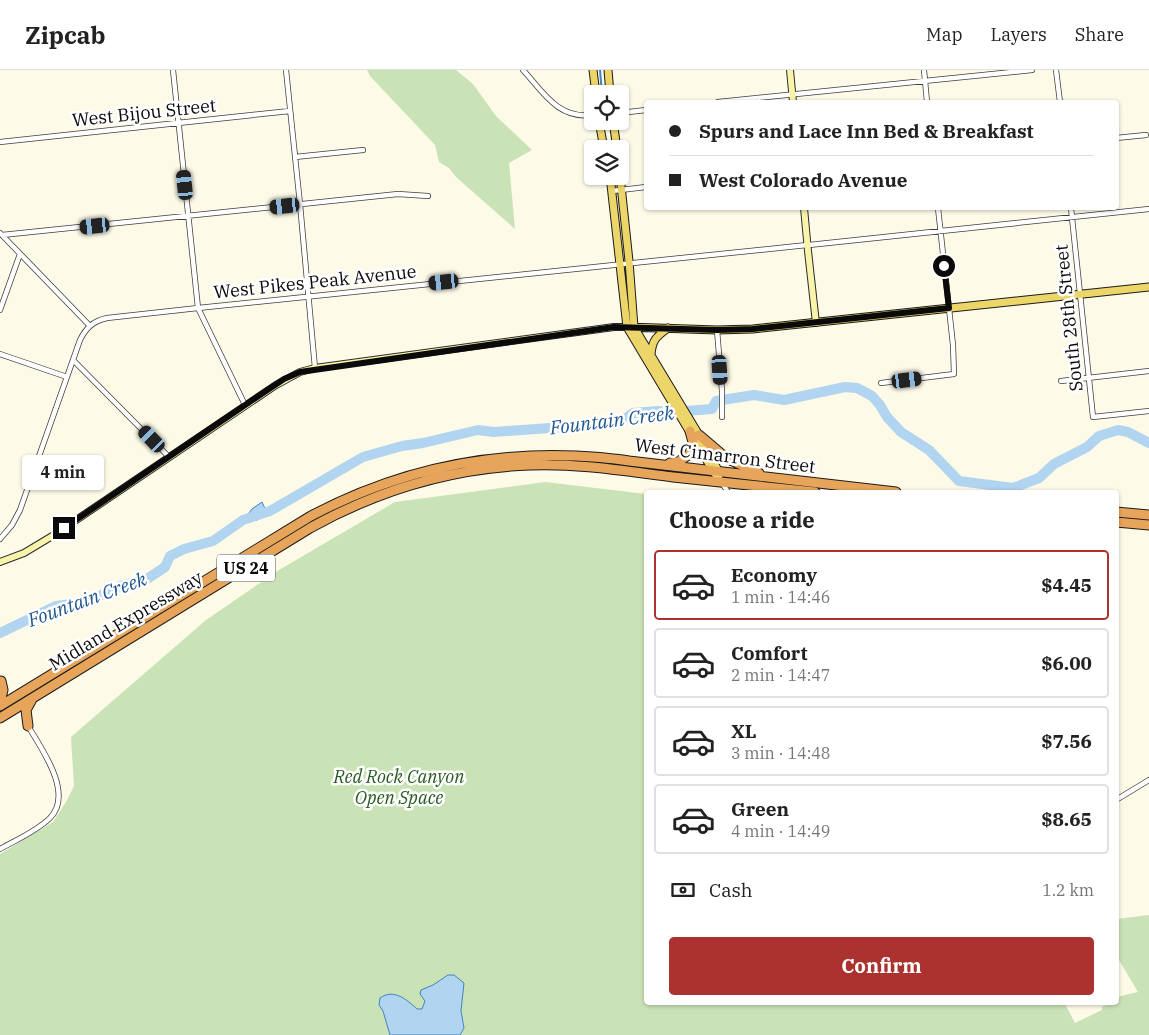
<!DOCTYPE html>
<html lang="en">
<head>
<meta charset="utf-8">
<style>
	:root { --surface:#fff; --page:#f2f2f2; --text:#222; --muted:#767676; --line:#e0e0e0; --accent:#ac322f }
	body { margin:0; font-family:"IBM Plex Serif",serif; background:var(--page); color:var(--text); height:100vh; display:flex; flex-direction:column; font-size:19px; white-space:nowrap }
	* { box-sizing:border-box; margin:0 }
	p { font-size:16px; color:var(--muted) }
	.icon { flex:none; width:28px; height:28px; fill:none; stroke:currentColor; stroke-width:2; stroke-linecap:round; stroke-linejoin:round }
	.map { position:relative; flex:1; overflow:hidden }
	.side { position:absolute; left:644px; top:420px; width:475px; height:515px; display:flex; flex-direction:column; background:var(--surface); border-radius:5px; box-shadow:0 1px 4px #0004 }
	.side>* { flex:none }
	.top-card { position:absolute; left:644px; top:30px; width:475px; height:110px; border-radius:5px; box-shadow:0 1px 4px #0004; display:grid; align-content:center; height:110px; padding:0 25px; background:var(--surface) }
	.fabs { position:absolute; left:584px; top:15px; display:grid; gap:10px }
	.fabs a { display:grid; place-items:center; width:45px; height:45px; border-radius:5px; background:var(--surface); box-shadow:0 1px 4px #0004; font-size:25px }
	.end { position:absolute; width:22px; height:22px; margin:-11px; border:6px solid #0a0a0a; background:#fff; box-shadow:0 0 0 2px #fff }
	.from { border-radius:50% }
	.bubble { position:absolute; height:35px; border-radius:5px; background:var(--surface); box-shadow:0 1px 4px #0004; font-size:16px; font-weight:700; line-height:35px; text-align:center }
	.car { position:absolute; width:15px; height:30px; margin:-15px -8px; border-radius:6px; box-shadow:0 0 4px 1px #0007; background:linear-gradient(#222 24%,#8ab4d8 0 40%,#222 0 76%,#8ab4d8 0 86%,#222 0) }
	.top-card b { display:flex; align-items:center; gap:18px; height:48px; font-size:19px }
	.top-card b+b { border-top:1px solid var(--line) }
	.top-card i { width:12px; height:12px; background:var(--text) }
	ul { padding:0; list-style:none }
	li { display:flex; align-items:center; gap:15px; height:70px; margin:0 10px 8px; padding:0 15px; border:2px solid var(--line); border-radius:5px }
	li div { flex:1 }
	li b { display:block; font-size:19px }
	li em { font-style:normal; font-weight:700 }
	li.active { border-color:var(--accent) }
	li>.icon { width:45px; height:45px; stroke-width:1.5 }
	h2 { padding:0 25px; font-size:22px; line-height:60px }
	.pay { display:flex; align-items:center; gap:12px; height:55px; padding:0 25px; font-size:19px }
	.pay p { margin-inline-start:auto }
	.cta { display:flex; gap:10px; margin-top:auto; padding:10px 25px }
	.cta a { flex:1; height:58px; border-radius:5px; background:var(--accent); color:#fff; font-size:20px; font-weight:700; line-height:58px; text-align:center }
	header { display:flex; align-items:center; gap:30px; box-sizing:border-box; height:70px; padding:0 25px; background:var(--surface); border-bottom:1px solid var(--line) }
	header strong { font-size:24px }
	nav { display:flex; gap:28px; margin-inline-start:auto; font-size:18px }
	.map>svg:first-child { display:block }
</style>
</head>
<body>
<header>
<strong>Zipcab</strong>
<nav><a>Map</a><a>Layers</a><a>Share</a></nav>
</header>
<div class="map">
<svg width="1149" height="965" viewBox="0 0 1149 965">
	<rect width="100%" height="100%" fill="#fdfae8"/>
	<path fill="#cae3b6" d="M367,0H456L473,14L496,46L532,80L509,93L515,159L456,107L449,98L439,92L435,75L370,6Z
		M545,412L646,424V932H1064L1075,953L1102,940V937L1110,933L1116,932V929L1121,926L1138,922L1116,885V849L1149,845V965H0V784L53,752L66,732L74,716L71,667L206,550L279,500L395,432Z"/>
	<path fill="#b1d4f0" stroke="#3f84c0" d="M262,432L268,445L257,450L247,451L245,448L252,439Z
		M448,905H454L464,913L461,941L464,958L460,965H390L383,941L379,935L380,928C394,918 407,930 417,939H422L425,931L420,924L421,920L433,915Z"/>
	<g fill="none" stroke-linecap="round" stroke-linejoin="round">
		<path stroke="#3f84c0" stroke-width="2" d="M600,0L602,24"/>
		<path stroke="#b1d4f0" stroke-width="10" d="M0,563L56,536L87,532L120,516L147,509L165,497L170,486L184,479L213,471L243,450L270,441L363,387L402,376L423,373L478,360L494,362L620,353L633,343L657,341L672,342L712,339L716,331L754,325L784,330L845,317L857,318L872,326L880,335L887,347L901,362L929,380L959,411L1013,418L1039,408L1054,394L1087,377L1099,366L1118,360L1128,362L1149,373"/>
		<g stroke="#3d3d3d" stroke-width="6">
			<path id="street" d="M173,0L198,238L245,335
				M286,0L300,134L315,298
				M523,0C544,23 558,49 592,45
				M924,0L927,32
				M1056,0L1060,32
				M718,32L1032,0
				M620,43L646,40
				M1116,68L1146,65
				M0,72L290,41
				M295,87L363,80
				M612,121L646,117
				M1071,138L1093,347L1149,341
				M0,163L90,256
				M2,165L398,124L428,126
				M809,175L1149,139
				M0,240L20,184
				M717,260L722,321V347
				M0,284L67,307
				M73,290L169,387
				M1061,311L1149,301
				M881,313L954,304L953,275L938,138
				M722,413L728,422
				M0,469L12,455L20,440L80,270C86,258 93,251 107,248L198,238L807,175
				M1116,730L1149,710
				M0,779C16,770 37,761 50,748C74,724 42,679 28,656"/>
		</g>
		<g stroke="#2c2c2c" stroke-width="8">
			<path id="secondary" d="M790,0L793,32
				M804,138L808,181L816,253
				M0,492L24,483L54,465L276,315L300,302L315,298L614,257H627"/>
		</g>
		<g stroke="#1b1b1b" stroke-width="9">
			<path id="primary" d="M593,0L596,24
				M608,0L610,24
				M599,51L604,79
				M613,51L617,79
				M610,106L627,257L713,401L721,412
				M620,106L629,191L634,257L699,365L720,404
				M627,257L717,260L753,259L1149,217
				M651,285C652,270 656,267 668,258"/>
		</g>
		<g stroke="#1b1b1b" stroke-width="11">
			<path id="highway" d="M699,365L726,388L759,403
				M670,393L678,392L690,384L693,372L690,361
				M1116,442L1149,445
				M1116,452L1149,455
				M0,632L3,620L1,611
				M0,636L311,446C394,402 482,382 576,386C594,387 611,388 629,391L896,422
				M0,648L310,458C378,420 452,398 530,395C577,393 625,401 673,407C720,412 768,417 815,422
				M28,656L26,640L32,629"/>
		</g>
		<use href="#street" stroke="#fff" stroke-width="4.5"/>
		<use href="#secondary" stroke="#f8f4a9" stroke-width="6"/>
		<use href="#primary" stroke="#ecd569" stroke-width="7"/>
		<use href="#highway" stroke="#e7a55c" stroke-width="9"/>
	</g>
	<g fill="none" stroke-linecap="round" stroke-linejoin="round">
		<path stroke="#0a0a0a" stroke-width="6" d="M64,458L260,325L284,309L300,302L614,257L717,260L753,259L949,238L944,196"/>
	</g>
	<g text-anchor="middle" stroke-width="5" stroke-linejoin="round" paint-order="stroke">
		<rect fill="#fff" stroke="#545454" stroke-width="1" x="217" y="484.5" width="58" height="27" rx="4"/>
		<g font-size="16" font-weight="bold" fill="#0a0a0a">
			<text x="246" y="504">US 24</text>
		</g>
		<g font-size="18" fill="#0a0a0a" stroke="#fff">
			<text transform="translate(144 43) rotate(-6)" y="6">West Bijou Street</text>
			<text transform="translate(315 212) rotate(-6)" y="6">West Pikes Peak Avenue</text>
			<text transform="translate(1069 248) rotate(-96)" y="6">South 28th Street</text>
			<text transform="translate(725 386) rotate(7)" y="6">West Cimarron Street</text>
			<text transform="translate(126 551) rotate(-31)" y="6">Midland Expressway</text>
		</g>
		<g font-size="18" font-style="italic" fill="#295a21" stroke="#fff">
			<text x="399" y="713">Red Rock Canyon<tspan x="399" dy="21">Open Space</tspan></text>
		</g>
		<g font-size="19" font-style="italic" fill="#20578f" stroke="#fff">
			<text transform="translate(612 350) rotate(-7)" y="7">Fountain Creek</text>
			<text transform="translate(87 529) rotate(-20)" y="7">Fountain Creek</text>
		</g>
	</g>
</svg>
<div class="fabs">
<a><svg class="icon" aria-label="locate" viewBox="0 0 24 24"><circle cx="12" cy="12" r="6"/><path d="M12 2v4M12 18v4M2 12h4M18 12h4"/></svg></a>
<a><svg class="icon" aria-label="layers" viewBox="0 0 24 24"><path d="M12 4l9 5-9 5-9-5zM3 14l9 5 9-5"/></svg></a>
</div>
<i class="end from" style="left:944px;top:196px"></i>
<i class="end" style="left:64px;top:458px"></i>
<div class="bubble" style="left:22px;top:385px;width:82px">4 min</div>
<i class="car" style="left:185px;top:115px;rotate:354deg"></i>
<i class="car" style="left:285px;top:136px;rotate:264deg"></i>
<i class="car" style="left:95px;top:156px;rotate:264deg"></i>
<i class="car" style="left:444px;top:212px;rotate:264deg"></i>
<i class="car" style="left:720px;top:300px;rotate:176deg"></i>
<i class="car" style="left:907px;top:310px;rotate:83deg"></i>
<i class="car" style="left:152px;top:369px;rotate:316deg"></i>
<div class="top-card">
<b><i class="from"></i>Spurs and Lace Inn Bed &amp; Breakfast</b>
<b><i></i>West Colorado Avenue</b>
</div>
<section class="side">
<h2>Choose a ride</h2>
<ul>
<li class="active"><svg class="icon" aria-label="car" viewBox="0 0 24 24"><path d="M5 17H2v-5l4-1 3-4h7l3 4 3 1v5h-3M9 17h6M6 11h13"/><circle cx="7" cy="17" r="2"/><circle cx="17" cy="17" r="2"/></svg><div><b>Economy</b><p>1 min · 14:46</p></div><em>$4.45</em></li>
<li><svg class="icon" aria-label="car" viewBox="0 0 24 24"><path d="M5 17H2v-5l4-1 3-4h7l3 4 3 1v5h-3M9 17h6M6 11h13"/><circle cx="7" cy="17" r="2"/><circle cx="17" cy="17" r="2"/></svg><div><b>Comfort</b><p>2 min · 14:47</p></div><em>$6.00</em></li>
<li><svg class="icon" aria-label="car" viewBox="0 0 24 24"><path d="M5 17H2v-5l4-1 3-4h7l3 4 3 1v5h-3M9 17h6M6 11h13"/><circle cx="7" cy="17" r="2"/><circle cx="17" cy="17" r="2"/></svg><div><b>XL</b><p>3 min · 14:48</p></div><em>$7.56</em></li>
<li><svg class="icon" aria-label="car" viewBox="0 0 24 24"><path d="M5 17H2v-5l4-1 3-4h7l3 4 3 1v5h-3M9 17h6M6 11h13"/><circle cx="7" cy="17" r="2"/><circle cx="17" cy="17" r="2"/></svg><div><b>Green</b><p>4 min · 14:49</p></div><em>$8.65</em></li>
</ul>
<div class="pay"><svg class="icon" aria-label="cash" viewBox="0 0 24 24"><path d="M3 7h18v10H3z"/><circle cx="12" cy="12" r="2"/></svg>Cash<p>1.2 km</p></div>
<div class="cta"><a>Confirm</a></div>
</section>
</div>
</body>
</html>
